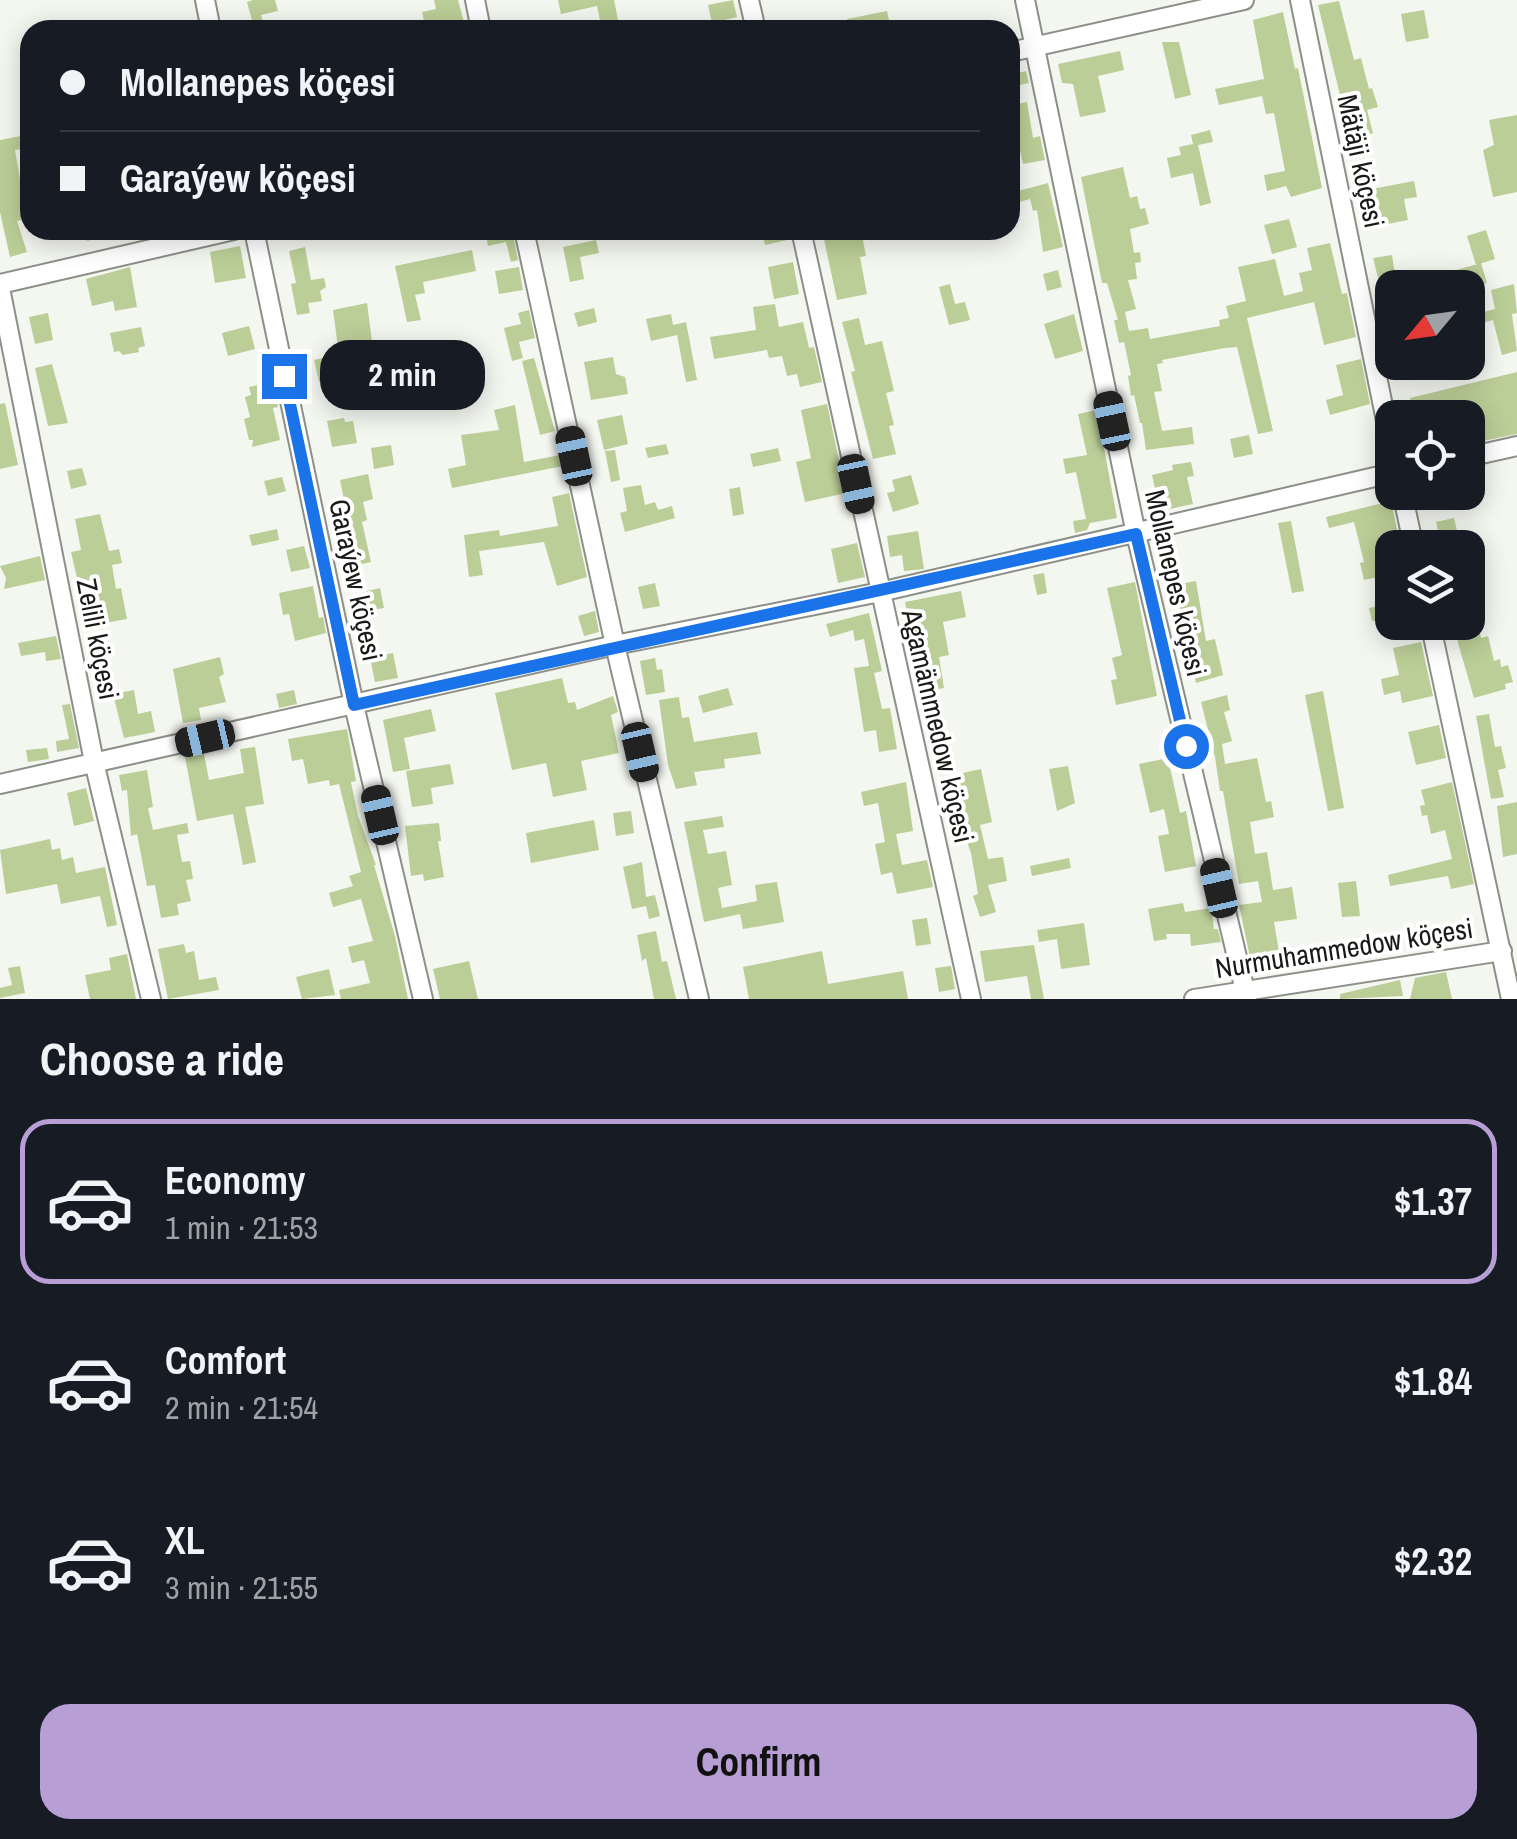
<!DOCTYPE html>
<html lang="en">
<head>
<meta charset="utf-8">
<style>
	:root { --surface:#171b24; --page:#242831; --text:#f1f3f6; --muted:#9ea1a6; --line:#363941; --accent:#b79ed5 }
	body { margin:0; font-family:"Archivo Narrow",sans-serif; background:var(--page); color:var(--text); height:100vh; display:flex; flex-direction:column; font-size:38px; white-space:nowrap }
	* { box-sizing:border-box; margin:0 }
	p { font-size:32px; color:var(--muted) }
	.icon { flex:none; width:55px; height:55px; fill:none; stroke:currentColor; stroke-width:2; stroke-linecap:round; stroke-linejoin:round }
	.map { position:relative; height:999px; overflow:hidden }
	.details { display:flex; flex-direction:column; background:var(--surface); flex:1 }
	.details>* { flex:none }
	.hud { position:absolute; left:20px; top:20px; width:1000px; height:220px; border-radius:30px; box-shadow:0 5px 25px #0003; display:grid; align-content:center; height:220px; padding:0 40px; background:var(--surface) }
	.needle { width:65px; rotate:241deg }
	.fabs { position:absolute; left:1375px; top:270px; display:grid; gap:20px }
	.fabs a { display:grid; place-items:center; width:110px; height:110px; border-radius:20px; background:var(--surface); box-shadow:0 5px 25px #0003; font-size:50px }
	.end { position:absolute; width:45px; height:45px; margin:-22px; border:12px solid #1a73e8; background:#fff; box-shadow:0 0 0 5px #fff }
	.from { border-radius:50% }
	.bubble { position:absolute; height:70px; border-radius:30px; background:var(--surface); box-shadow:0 5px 25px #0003; font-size:32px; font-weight:700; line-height:70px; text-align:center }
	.car { position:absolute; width:30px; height:60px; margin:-30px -15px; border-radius:12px; box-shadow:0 0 8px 2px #0007; background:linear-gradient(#222 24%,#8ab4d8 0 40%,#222 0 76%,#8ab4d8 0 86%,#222 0) }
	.hud b { display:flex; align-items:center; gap:35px; height:95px; font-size:38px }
	.hud b+b { border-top:2px solid var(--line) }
	.hud i { width:25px; height:25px; background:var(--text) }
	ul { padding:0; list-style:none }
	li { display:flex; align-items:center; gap:30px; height:165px; margin:0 20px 15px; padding:0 20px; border:5px solid transparent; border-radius:30px }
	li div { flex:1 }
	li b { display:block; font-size:38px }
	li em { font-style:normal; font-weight:700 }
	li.active { border-color:var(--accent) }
	li>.icon { width:90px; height:90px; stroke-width:1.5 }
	h2 { padding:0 40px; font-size:45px; line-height:120px }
	.cta { display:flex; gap:20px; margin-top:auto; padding:20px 40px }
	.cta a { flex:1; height:115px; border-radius:30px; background:var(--accent); color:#111; font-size:40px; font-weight:700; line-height:115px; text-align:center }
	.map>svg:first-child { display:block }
</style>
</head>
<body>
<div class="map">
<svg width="1517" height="999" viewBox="0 0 1517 999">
	<rect width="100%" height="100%" fill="#f4f6f0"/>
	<path fill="#bbce97" d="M253,0H275L278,11L261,15L265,30H229L228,26L252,20L247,2Z
		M434,0H458L466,30H426L422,12L436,9Z
		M558,0H614L620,30H602L597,6L561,14Z
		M733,0L737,17L712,23L708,5Z
		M1339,1L1354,60L1361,58L1369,89L1372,88L1378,107L1367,110L1373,133L1351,140L1318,5Z
		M1424,10L1429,38L1406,42L1401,14Z
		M887,11L891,30H850L847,19Z
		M1283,12L1295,69L1298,68L1322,188L1291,197L1286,186L1267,191L1264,175L1285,171L1274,113L1266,114L1262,96L1219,105L1215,89L1264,79L1253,20Z
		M1162,42H1179L1191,95L1175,99Z
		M1120,51L1124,70L1098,76L1106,112L1080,117L1073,84L1062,83L1058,64Z
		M1026,71L1029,83L1010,87V75Z
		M1027,102L1033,138L1040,136L1045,160L1023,164L1010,105Z
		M1517,115V192L1493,197L1483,150L1494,145L1489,120Z
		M1210,130L1213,142L1198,145L1211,203L1200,206L1193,173L1171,178L1167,158L1181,155L1179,147L1193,144L1191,135Z
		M26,135L28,148L15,150L27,219L17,221L27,252L10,257L0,212V140Z
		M1123,167L1130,198L1137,196L1140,209L1145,208L1149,224L1130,229L1134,253L1140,252L1141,262L1135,263L1137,279L1128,280L1136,309L1125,312L1129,331L1148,328L1150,339L1220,326L1219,320L1229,318L1226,306L1246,301L1238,267L1275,259L1284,296L1303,291L1299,273L1312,270L1307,248L1330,243L1342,294L1347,293L1356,337L1324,345L1314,302L1247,318L1273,431L1258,434L1237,347L1225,348L1162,360L1163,363L1157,364L1162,391L1154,392L1162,431L1192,427L1194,444L1146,450L1142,423H1140L1134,395L1131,396L1128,376L1131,375L1124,342L1119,343L1114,320H1118L1107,283H1102L1081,177Z
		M1414,181L1417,197L1404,199L1408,220L1368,228L1361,191Z
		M1048,183L1063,247L1043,252L1037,210L1033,211L1030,199L1012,204L1010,193Z
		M1289,219L1297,247L1272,254L1264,225Z
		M84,230H114L115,234L87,241Z
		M485,230H512L518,260L511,262L506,242L488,246Z
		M822,230H861L866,256L860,257L867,294L837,300Z
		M1486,230L1495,259L1476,265L1467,236Z
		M785,231L787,240L765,245L763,236Z
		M596,240L599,253L580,257L584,279L570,282L563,247Z
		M240,246L246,278L215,283L210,252Z
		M305,247L311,280L324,278L326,287L320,291L322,301L308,303L310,313L297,315L291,284L296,283L289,251Z
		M472,250L476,271L423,282L425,293L415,295L421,320L407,322L395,266Z
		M1392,255L1396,282L1392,283V317H1388L1373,258Z
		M793,262L799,294L774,299L768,267Z
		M1481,263L1487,283L1470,288H1446L1442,274Z
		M130,267L137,307L115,311L113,301L92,306L86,279Z
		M519,267L523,290L499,294L495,271Z
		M1058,270L1062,287L1047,291L1043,274Z
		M950,284L955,304L965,302L970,320L949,325L939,287Z
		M1514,284L1517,313L1512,314L1517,351L1502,355L1493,320L1468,327V316L1495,309L1491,290Z
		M367,303L373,349L339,355L333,310Z
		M775,304L779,327L803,322L809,348L814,347L822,382L800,387L797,374L787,376L782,356L769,358L767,350L714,359L710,337L756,330L753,307Z
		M594,308L597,322L578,327L574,313Z
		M529,310L535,338L519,342L523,358L512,361L504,328L521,324L518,313Z
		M48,313L53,340L35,344L29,317Z
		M671,314L673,325L686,322L697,380L686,382L677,335L651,341L646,319Z
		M1074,314L1083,351L1055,359L1044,324Z
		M859,318L865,345L882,341L894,391L886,393L894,425L889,426L896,454L873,459L851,372L855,371L842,322Z
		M249,326L255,349L228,356L222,333Z
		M141,327L145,346L138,348L139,352L123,355L119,351L114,352L110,333Z
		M331,356L336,378L319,382L314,360Z
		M613,357L616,374L625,377L628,394L591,400L584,362Z
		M534,358L555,431L540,435L522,361Z
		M1361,359L1370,404L1330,415L1326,400L1343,395L1336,365Z
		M52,364L68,423L48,426L35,368Z
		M1517,372V434L1468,444V418H1415L1410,398Z
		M272,382L278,407L273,408L280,440L252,447L253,440H249L244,419L250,417L245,397L251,395L249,387Z
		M5,403L18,465L0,469V404Z
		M827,404L846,493L805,502L796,462L811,458L801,410Z
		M515,405L524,462L560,455L563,466L452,488L448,469L466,465L461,435L499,430L494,410Z
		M1097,410L1117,518L1090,523L1087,530L1075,533L1073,521L1086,519L1076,472L1066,474L1063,459L1087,455L1078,414Z
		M622,415L628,444L604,450L597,420Z
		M344,418L345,422L353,421L357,443L332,447L327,421Z
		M1249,435L1253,454L1234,458L1230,439Z
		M666,444L669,454L648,458L645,448Z
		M391,445L394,465L374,469L371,448Z
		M778,448L781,461L753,467L750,454Z
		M615,450L620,480L611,482L605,451Z
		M1191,462L1194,476L1187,477L1193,504L1160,511L1152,475L1173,470L1172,465Z
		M82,468L87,485L71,489L67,471Z
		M368,474L373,499L363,502L367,520L362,522L371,562L348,567L339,516L347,514L340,480Z
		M911,475L919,504L893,512L887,493L895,491L892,480Z
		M282,477L286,491L268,496L264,481Z
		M641,485L645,505L655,502L658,510L672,506L675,518L625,532L620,513L627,511L623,488Z
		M740,487L744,514L733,516L729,489Z
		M569,493L587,577L557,586L544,542L479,551L483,575L469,577L464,535L499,530L500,536L558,526L552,497Z
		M1391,501L1401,548H1392V620L1372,621L1369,608L1385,605L1378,577L1364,580L1360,563L1364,562L1354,522L1329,528L1326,517Z
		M100,514L109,551L119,549L122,563L112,565L116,589L121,588L127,619L88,626L71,552L81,550L75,519Z
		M1454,518L1461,548H1442L1436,522Z
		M1291,521L1304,591L1292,593L1278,523Z
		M277,529L279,540L252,546L249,535Z
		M918,531L924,569L904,571L902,555L890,557L887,536Z
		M857,543L865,577L838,583L831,549Z
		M304,546L310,568L291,572L286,550Z
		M40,556L45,580L4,589L6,578L0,566Z
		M1044,573L1047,593L1037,595L1033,575Z
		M1196,581L1206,641L1215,639L1223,675L1196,683L1175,585Z
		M1135,582L1157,696L1116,705L1111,680L1117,679L1112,658L1122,655L1107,588Z
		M655,583L660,606L643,609L638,587Z
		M313,586L319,618L323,617L326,633L295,641L289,614L283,615L279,593Z
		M380,588L384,608L366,611L363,592Z
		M961,591L966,617L943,622L949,655L939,657L944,688L922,692L905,602Z
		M1473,595L1481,638L1488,636L1494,661L1500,659L1501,667L1508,665L1513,682L1505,684L1506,689L1474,698L1458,643L1455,622H1468V596Z
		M595,611L599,632L584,636L578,616Z
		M869,613L882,671L874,673L882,709L890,708L897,749L879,752L876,730L864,732L854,668L869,666L864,639L855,641L853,630L830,637L826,624Z
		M56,636L61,659L46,661L45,652L21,656L18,643Z
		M1421,642L1433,696L1402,703L1400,691L1384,695L1381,679L1399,675L1393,648Z
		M393,653L398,678L375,682L370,658Z
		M220,657L224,674L219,677L226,702L199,708L201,720L183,723L173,669Z
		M655,658L657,670L662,669L665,692L646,695L640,661Z
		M562,678L568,703L575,702L577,710L613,696L618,712L611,715L619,753L581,761L587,790L553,797L546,763L512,770L495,693Z
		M728,688L733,705L703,713L698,696Z
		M134,690L138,714L151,711L155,732L124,738L113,694Z
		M294,690L297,704L279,708L276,694Z
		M1323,691L1344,808L1328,811L1305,695Z
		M1227,695L1230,710L1224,712L1232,741L1222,744L1225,764L1257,758L1266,802L1271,801L1274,817L1250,822L1255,854L1267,852L1273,890L1292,887L1297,919L1274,922L1280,958L1251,962L1239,905L1262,902L1258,881L1239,884L1223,791H1220L1215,757L1201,702Z
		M679,697L682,718L689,717L694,742L757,732L761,754L724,759L725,768L694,772L697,785L676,789L668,765L659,700Z
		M70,704L79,748L57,752L56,741L69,739L62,705Z
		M431,709L436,731L404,738L410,769L393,772L383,720Z
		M1489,714L1495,747L1501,746L1506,768L1498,770L1504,797L1491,799L1476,716Z
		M1439,725L1446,758L1416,765L1408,732Z
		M347,729L356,781L351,782L358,816L376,865H374L395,936L408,999H341L339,990L370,983L364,960L352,963L348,947L373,941L361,899L333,907L329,893L353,886L349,876L361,872L339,784L330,786L329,780L308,784L303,759L292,761L288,739Z
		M255,747L264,804L245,807L256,862L243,865L233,814L197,821L185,757L204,754L209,780L244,773L240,749Z
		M47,748L49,759L28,762L26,750Z
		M1168,758L1180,813L1186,811L1196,866L1165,872L1158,836L1169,834L1164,809L1150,813L1139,764Z
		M450,764L454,784L431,788L433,804L412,807L406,771Z
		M1068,766L1075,803L1057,811L1049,769Z
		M981,769L992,822L980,825L988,859L1003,857L1007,881L988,885L996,912L980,917L973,896L978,894L971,853L962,828L956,830L944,777Z
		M147,770L153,807L148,808L153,830L187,823L189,833L177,835L182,862L190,861L193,879L186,880L191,901L177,904L179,915L161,918L155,885L147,886L137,834L131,836L127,790L122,791L119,775Z
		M906,782L913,831L896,834L902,865L927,860L933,887L897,894L892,872L881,875L875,844L885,842L878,803L864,806L861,792Z
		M1452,782L1474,884L1451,889L1448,876L1390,886L1388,875L1452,859L1445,830L1431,834L1427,815L1422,816L1420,806L1425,805L1421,790Z
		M86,788L94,821L74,826L67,793Z
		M1517,802V854L1503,857L1497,806Z
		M631,811L634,833L616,836L613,813Z
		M722,816L724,827L703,830L708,854L726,851L732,885L718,888L722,908L757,901L755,885L777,882L784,922L743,929L740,914L704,922L684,822Z
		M594,820L599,850L531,863L526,833Z
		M439,823L441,841H438L444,877L424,881L423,874L411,876L405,826Z
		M50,839L52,850L60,848L62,860L73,857L76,873L105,867L117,925L107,927L100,896L61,904L57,884L6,894L0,850Z
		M1069,858L1071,868L1032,876L1030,866Z
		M642,862L646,897L655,895L660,916L649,919L646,906L632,909L623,867Z
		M1356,881L1360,916L1342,917L1338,883Z
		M1183,903L1185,912L1211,908L1214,929H1218L1221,942L1191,946L1190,934H1166L1167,939L1154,941L1148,909Z
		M927,918L931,944L916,946L912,920Z
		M1084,923L1090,965L1061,969L1057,939L1039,942L1037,930Z
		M656,931L662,962L667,961L676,999H654L646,958L642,961L637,935Z
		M184,944L186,953L194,951L199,980L216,977L219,990L168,999L158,949Z
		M1034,945L1044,999H1031L1027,976L985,982L980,951Z
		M822,951L828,984L903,971L908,999H749L743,967Z
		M127,954L136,999H90L85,975L111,970L109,958Z
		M469,961L478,999H440L433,969Z
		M20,966L25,993L0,998V988L12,985L8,968Z
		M951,966L955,989L939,992L935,968Z
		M329,969L335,995L302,999L296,977Z
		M1446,972L1452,999H1410L1415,978Z
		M1400,980L1403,996L1340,999V994Z"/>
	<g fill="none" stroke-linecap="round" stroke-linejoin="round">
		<g stroke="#8d8f89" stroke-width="22">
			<path id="minor" d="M205,0L211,30
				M475,0L481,30
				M749,0L756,30
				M1025,0L1136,534L1247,999
				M1300,0L1392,450
				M1010,52L1244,0
				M254,230L354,705L423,999
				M524,230L615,645L699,999
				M801,230L971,999
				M0,284L234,230
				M0,288L94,762L151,999
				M1468,457L1517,446
				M1402,492L1414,548
				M1430,622L1511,999
				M0,784L615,645L880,592L1392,473
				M1194,999L1502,951"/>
		</g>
		<use href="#minor" stroke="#fff" stroke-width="18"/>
	</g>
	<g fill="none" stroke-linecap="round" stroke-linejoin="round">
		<path stroke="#1a73e8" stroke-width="12" d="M284,376L354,705L1136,534L1186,746"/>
	</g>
	<g text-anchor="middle" stroke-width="8" stroke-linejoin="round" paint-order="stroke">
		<g font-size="28" fill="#191a18" stroke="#fff">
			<text transform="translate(1361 161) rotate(78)" y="10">Mätäji köçesi</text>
			<text transform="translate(356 580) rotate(78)" y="10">Garaýew köçesi</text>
			<text transform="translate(1176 583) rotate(77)" y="10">Mollanepes köçesi</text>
			<text transform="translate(98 639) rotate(79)" y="10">Zelili köçesi</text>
			<text transform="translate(938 726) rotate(77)" y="10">Agamämmedow köçesi</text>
			<text transform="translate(1344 948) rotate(-9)" y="10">Nurmuhammedow köçesi</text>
		</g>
	</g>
</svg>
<div class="fabs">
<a><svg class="needle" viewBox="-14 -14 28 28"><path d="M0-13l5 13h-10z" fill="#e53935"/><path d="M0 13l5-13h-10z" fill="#9ea1a6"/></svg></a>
<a><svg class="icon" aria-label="locate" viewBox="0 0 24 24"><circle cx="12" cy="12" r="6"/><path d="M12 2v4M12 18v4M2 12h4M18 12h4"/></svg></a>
<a><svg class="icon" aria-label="layers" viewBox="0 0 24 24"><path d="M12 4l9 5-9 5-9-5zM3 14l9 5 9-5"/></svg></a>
</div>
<i class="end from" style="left:1186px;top:746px"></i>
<i class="end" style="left:284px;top:376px"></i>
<div class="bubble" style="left:320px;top:340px;width:165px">2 min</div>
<i class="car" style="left:1112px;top:421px;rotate:348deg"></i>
<i class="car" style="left:574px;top:456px;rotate:348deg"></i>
<i class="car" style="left:856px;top:484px;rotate:168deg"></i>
<i class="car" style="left:205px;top:738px;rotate:257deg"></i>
<i class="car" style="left:640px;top:752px;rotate:167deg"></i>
<i class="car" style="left:380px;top:815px;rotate:347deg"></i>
<i class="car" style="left:1219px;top:888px;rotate:347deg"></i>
<div class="hud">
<b><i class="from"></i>Mollanepes köçesi</b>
<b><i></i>Garaýew köçesi</b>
</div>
</div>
<section class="details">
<h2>Choose a ride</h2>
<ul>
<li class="active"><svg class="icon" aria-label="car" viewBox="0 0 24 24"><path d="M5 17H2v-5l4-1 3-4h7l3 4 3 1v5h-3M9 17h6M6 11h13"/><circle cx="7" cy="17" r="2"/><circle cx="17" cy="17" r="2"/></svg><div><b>Economy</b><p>1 min · 21:53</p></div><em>$1.37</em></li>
<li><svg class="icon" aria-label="car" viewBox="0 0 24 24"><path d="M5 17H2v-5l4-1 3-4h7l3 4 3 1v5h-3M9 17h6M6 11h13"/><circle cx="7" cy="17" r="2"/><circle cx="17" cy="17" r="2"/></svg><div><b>Comfort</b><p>2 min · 21:54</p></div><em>$1.84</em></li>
<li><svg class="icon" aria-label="car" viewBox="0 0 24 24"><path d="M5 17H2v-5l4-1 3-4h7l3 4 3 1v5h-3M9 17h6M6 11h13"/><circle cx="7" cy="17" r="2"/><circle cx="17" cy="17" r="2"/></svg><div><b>XL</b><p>3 min · 21:55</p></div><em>$2.32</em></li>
</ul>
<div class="cta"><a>Confirm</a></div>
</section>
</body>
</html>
